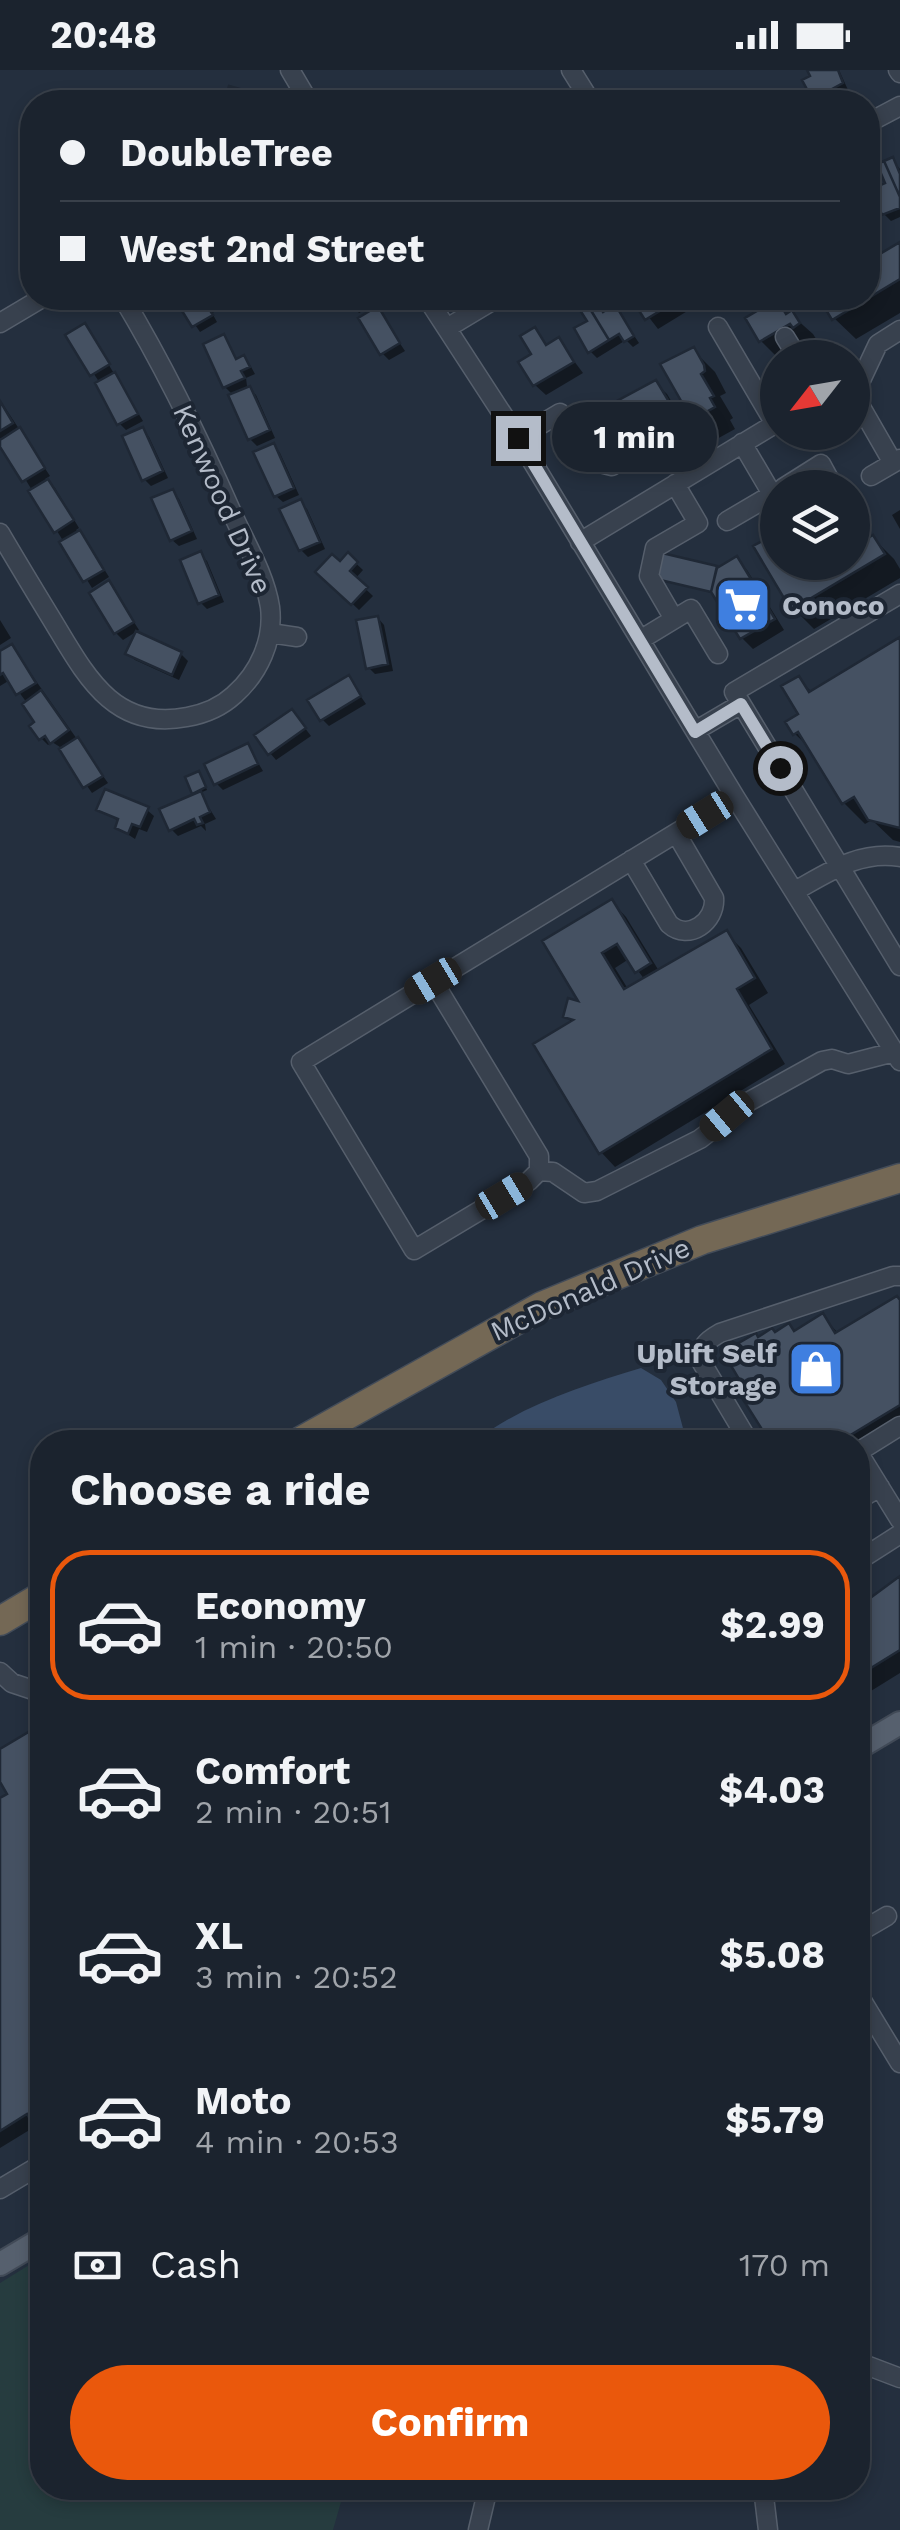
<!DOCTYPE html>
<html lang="en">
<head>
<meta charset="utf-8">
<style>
	:root { --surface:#1b232e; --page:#242b36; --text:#f1f3f6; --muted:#a0a4aa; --line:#39404a; --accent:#ea580c }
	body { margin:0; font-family:"Work Sans",sans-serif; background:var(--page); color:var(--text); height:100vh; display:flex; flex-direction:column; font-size:38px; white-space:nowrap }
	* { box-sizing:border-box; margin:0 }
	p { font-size:32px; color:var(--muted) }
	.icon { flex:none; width:55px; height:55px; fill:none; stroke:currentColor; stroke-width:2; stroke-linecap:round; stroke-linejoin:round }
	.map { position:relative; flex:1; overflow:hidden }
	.side { position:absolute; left:30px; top:1360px; width:840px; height:1070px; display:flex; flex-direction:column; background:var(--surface); border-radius:40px; box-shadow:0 5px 15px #0003,0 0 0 2px var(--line) }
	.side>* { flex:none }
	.hud { position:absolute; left:20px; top:20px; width:860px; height:220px; border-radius:40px; box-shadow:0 5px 15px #0003,0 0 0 2px var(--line); display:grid; align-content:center; height:220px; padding:0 40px; background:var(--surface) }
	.needle { width:65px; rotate:239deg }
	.controls { position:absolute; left:760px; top:270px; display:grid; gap:20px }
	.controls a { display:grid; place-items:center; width:110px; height:110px; border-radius:50%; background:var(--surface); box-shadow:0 5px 15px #0003,0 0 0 2px var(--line); font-size:50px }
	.end { position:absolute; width:45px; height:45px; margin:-22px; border:12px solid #b4bcc9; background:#111; box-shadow:0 0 0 5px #111 }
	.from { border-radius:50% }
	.bubble { position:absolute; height:70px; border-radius:35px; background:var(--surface); box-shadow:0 5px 15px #0003,0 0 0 2px var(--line); font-size:32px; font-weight:700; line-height:70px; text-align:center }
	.car { position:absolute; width:30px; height:60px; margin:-30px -15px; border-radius:12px; box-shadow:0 0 8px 2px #0007; background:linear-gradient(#222 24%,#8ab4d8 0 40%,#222 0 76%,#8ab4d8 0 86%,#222 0) }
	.hud b { display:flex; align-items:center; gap:35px; height:95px; font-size:38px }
	.hud b+b { border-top:2px solid var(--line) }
	.hud i { width:25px; height:25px; background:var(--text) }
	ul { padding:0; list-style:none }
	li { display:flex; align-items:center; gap:30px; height:150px; margin:0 20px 15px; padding:0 20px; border:5px solid transparent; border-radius:40px }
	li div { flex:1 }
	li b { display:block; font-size:38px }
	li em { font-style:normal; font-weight:700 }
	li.on { border-color:var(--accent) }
	li>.icon { width:90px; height:90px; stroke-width:1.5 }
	h2 { padding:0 40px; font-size:45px; line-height:120px }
	.pay { display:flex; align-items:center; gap:25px; height:110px; padding:0 40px; font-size:38px }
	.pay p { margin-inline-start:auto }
	.cta { display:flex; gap:20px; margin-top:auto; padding:20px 40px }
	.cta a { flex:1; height:115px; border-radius:60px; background:var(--accent); color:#fff; font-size:40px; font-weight:700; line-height:115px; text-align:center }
	.status { display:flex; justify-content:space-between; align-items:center; height:70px; padding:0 50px; background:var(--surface); direction:ltr }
	.status svg { height:28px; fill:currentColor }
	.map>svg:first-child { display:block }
</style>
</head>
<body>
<div class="status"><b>20:48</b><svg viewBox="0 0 49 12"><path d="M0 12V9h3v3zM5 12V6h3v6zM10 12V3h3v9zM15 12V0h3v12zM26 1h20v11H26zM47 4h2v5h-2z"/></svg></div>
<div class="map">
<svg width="900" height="2460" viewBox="0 0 900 2460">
	<rect width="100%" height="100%" fill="#242f3e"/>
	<path fill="#263c3f" d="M42,2187V2418H345L333,2460H0V2213Z"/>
	<path fill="#394c67" d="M641,1298L661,1310L676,1332L684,1362L695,1372H474C521,1335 585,1315 641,1298Z"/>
	<path fill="#0007" fill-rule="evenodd" d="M810,0H839L848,20L830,30L826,26L819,30L812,23L813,7Z
		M892,90L900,99V147L891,151L884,144Z
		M900,175V243L856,269L834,248L822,228H868V194Z
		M177,228H206L216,241L212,243L217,252L200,262Z
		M347,228H373L377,233L359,243Z
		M592,228L604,244L615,237L639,273L633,277L626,270L597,288L590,281V252L579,235Z
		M634,228H689L694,237L658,259Z
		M777,232L813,264L820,275L816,277L813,274L791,288H778L761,271L748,249Z
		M377,239L405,281L389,290L382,283Z
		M85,256L143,351L126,360L119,353L100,313L68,266Z
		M535,260L549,277L559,271L583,303L546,325L535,315Z
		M224,267L238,291L244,288L250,295L255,304L246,308L247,316L256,325L275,368L257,376L250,369L234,326L225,317Z
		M694,281L715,302L726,323L720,326L733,348L730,350L735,359L715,370L694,349Z
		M656,314L667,324L686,356L625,393L614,383Z
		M0,330L50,406L45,409L55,418L79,458L76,460L86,470L109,507L92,518L0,368Z
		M142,360L149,367L168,408L151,416L144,409Z
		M274,376L280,383L299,425L283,432L276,426Z
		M172,422L179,429L197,469L179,476L172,470Z
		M300,432L307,439L325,479L308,487L301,480Z
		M900,440V459L892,445Z
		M873,468L894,489L900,499V508L814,559L793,538L778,492H801L804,496L852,492V470L860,475Z
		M200,484L207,491L224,532L207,539L200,532Z
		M348,486L363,500L355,509L373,526L359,540L319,502L340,494Z
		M736,489L747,500L784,560L753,579L742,568L715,524L658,508L718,500Z
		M109,513L139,560L123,570L116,563Z
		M378,548L384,555L393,601L375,604L368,597Z
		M0,550L11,568L0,575Z
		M900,570V772L893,770L872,750L865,754L844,733L812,680L795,664L802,645L798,609L813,623Z
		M12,577L108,713L92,723L60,677L52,672L48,675L41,668L38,653L27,633L10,610L0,616V584Z
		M128,583L181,584L188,591L179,610L135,590Z
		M348,608L366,634L329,656L322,649Z
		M298,649L311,666L276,690L270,683Z
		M248,676L263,701L223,720L216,713Z
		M201,706L207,720L200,723L216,749L205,754L206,761L201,756L178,766L171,759L197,725L194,722Z
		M99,739L147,740L154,746L147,762L139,759L135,769L118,758L120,752Z
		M612,832L626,847L659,901L726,863L741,878L768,923L749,935L785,994L615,1097L601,1082L572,953L566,946L583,935ZM629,889L645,910L628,919L615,898Z
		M900,1232V1358L858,1372H773L742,1323L748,1320L735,1278L775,1265L796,1263L823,1247L839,1264Z
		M900,1509V1603L858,1629V1540Z
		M42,1657V2066L36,2056L0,2078V1731L10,1725L0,1708V1682Z"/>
	<path fill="#455162" stroke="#1f2835" stroke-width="2.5" d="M807,0H838L843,13L821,25L819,20L810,25L802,10L810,6Z
		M229,16L251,22L248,32H225Z
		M893,87L900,104V127L884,91Z
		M884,91L900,127V138L882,145L871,119L885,113L877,94Z
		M900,172V209L832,250L819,228H868V191Z
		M174,228H208L211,234L207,236L213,245L192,257Z
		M594,228L603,242L615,234L634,266L624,272L619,264L609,270L584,229Z
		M631,228H681L645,250Z
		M584,229L609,270L588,283L574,258L587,251L576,234Z
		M777,229L786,244L792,240L800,253L793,258L790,254L759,272L745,248Z
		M378,236L400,273L380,285L358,248Z
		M85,253L110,294L90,306L65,265Z
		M535,257L546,275L559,267L574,292L533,316L518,292L531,284L520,266Z
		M224,264L236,289L244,285L250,297L241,301L245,308L223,318L203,274Z
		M694,277L704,295L705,301L701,304L714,326L710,328L715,337L692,350L660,294Z
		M115,302L138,344L117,355L95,313Z
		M656,310L677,345L612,384L589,346Z
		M250,316L270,360L248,370L228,325Z
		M0,331L13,353L0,361Z
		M20,357L45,398L22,412L0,377V370Z
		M143,357L163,401L142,411L122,366Z
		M274,373L294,418L274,427L253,382Z
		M48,409L74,450L54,463L28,421Z
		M173,419L192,461L170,471L151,428Z
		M301,429L320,472L299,481L279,439Z
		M80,460L104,500L83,512L59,472Z
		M773,465L778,472V492H798L800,495L805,492H852L854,466L859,473L873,465L885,484L791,540L753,476Z
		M201,481L219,525L198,534L180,490Z
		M348,482L358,492L350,501L368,517L351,535L315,502L332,484L340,491Z
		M662,483L717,496L711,522L656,509Z
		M737,486L775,549L740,569L711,522L717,498Z
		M109,510L134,552L114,564L89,523Z
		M378,546L388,594L366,599L356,550Z
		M136,561L182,582L172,605L125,584Z
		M900,567V758L868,750L854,727L842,734L798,662L793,665L785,652L798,644L781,616L799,606L809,622Z
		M12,574L36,613L16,625L3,603L0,605V581Z
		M349,605L361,626L320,651L307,630Z
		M41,620L69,660L50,674L45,666L39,670L29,656L34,652L22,634Z
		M292,639L306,658L268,685L254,665Z
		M78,667L103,706L83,718L59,679Z
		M248,673L258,694L214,715L204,694Z
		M199,701L206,717L192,724L185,707Z
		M105,719L149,737L140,757L132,754L128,764L115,758L118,749L96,740Z
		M201,721L210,742L200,747L203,753L197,755L194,749L169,761L159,739Z
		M612,829L651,893L635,903L617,874L602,883L624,919L727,860L755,908L737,919L772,979L599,1084L533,974L573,950L563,947L568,928L578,931L542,871Z
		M897,1226L900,1230V1335L839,1372H770L739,1323L745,1319L721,1279L733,1272L735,1275L756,1263L758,1267L772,1258L775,1262L789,1253L794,1261L823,1243L835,1263Z
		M900,1506V1580L858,1606V1537Z
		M42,1654V2070L27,2044L0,2061V1728L7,1724L0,1712V1679Z"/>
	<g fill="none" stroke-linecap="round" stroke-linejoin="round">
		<g stroke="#565f6c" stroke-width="21">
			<path id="minor" d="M290,0L309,32
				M571,0L591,32
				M898,0L900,3
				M868,53L900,36
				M427,228L518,368L735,727L900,991
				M0,253L42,228
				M718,257L775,354
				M447,258L497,228
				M785,267L798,288
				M518,368L560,343L588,390L612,396C631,385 652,365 674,370L695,402
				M742,373L772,424
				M893,393L854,325L878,274L900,260
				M871,406L900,389
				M783,418L821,394L834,418
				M852,447L853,448
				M727,451L778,421
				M0,463C17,492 34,520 51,548C84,602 112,662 187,647C204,644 221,637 234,625C259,603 274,570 270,537C265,505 246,474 233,445C200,370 165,298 123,228
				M580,472L778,352
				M900,524L734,622L900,896
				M674,549L649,506L655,478L698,453L675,414
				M270,563L297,567
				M640,570L691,539L718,584
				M695,661L741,634
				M631,790L669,854C689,872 716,851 714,828L676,763
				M795,821C829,802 860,780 900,787
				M433,911L539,1086V1101L529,1111L414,1180L301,992L735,727
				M539,1101L553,1102L584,1123L597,1121L700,1069L748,1032L822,991L832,989L848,994L894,982
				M749,1372L702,1293C700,1276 706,1271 720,1263L893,1206H900
				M858,1382L900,1450
				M858,1382L900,1356
				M858,1430L880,1417
				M858,1491L900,1464
				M0,1602L12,1613L42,1623
				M858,1863L887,1846
				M858,1924L900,1993
				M0,2119L42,2094
				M858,2292L900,2308
				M763,2418L768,2460
				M478,2460L488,2418"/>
		</g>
		<g stroke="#414a57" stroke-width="26">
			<path id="major" d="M858,1678L900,1653
				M0,2194L42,2169"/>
		</g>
		<g stroke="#434c59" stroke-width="31">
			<path id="highway" d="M299,1372L542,1236L702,1170L900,1108
				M0,1551L42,1526"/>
		</g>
		<use href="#minor" stroke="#38414e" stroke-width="18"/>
		<use href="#major" stroke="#56606e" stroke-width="22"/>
		<use href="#highway" stroke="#746855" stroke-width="28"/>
	</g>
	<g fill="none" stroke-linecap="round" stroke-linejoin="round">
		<path stroke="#b4bcc9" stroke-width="12" d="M518,368L695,662L741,634L780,698"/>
	</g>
	<defs>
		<g id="supermarket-square" transform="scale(2.875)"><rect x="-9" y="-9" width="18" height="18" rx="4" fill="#3f7fe0" stroke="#1d2633"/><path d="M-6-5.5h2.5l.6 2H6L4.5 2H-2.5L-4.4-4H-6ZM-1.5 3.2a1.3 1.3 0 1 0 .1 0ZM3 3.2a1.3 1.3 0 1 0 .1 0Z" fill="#fff"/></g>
		<g id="shop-square" transform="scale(2.875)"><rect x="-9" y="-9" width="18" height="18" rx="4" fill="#3f7fe0" stroke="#1d2633"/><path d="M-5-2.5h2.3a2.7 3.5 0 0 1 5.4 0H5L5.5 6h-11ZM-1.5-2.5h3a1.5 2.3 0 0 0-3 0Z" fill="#fff"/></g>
	</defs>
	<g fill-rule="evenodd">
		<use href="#supermarket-square" x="743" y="535"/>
		<use href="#shop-square" x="816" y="1299"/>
	</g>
	<g text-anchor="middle" stroke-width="8" stroke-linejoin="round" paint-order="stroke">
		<g font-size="28" fill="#b4bcc9" stroke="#1d2633">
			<text transform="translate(223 429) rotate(66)" y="10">Kenwood Drive</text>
			<text transform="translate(590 1219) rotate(-24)" y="10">McDonald Drive</text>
		</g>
		<g font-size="28" font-weight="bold" fill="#b4bcc9" stroke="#1d2633" text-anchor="start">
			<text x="782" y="545">Conoco</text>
			<text x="777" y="1293" text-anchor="end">Uplift Self<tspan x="777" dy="32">Storage</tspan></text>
		</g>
	</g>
</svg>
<div class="controls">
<a><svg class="needle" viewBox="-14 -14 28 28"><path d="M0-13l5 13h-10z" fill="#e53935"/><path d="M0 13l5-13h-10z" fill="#a0a4aa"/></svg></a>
<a><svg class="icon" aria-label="layers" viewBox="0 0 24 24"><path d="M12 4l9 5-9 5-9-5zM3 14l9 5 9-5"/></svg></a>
</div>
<i class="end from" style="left:780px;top:698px"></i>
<i class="end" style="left:518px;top:368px"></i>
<div class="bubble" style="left:552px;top:332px;width:165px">1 min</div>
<i class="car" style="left:705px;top:745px;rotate:238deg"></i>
<i class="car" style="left:433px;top:911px;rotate:239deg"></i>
<i class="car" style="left:727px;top:1046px;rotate:230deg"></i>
<i class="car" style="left:504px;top:1126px;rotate:59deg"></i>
<div class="hud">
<b><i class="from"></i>DoubleTree</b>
<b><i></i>West 2nd Street</b>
</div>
<section class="side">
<h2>Choose a ride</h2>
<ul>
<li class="on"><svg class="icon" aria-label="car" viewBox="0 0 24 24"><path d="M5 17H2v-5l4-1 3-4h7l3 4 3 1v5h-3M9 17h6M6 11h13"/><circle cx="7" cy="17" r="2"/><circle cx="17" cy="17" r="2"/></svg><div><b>Economy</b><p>1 min · 20:50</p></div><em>$2.99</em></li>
<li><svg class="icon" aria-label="car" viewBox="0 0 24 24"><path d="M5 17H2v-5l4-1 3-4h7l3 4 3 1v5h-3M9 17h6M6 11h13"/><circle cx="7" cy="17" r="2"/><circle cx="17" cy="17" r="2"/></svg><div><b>Comfort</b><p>2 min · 20:51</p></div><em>$4.03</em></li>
<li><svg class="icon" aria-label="car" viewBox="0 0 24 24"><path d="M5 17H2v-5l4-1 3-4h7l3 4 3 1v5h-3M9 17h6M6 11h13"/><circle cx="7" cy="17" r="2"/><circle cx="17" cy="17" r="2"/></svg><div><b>XL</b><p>3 min · 20:52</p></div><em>$5.08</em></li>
<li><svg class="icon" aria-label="car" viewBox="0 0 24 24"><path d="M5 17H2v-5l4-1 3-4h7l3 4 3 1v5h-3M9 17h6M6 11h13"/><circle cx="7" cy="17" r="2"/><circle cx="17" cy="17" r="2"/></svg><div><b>Moto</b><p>4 min · 20:53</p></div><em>$5.79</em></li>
</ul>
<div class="pay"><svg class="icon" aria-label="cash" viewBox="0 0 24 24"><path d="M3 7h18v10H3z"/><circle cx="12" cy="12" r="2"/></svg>Cash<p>170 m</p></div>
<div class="cta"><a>Confirm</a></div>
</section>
</div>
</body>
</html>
